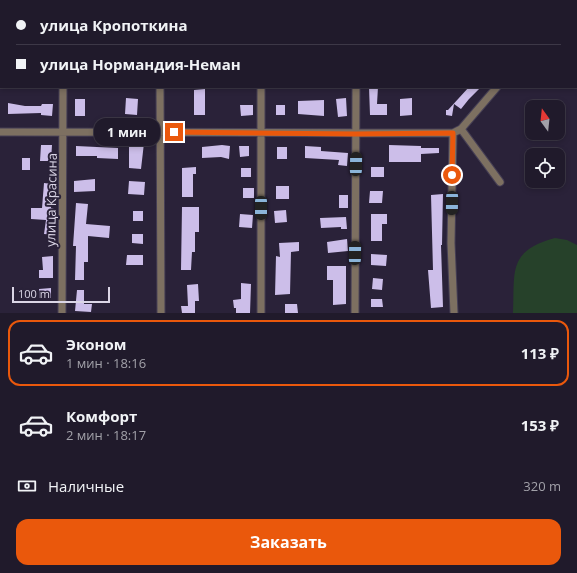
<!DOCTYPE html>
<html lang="ru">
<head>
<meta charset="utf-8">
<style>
	:root { --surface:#201a2b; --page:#282333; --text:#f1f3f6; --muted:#a2a1a9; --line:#3d3847; --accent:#ea580c }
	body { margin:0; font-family:"Open Sans",sans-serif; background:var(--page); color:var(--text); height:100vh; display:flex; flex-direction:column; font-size:15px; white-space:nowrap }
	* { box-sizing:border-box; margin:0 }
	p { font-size:13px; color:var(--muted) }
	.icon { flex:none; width:22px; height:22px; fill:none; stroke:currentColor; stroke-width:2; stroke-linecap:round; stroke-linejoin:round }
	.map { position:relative; height:313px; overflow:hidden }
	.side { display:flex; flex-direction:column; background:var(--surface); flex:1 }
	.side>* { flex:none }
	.hud { position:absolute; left:0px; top:0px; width:577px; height:88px; box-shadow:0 2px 6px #0003,0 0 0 1px var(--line); display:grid; align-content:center; height:88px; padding:0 16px; background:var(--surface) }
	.needle { width:26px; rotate:345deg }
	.fabs { position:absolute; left:525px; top:100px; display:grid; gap:8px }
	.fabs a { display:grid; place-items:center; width:40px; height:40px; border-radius:8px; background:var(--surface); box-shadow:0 2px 6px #0003,0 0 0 1px var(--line); font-size:20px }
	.scale { position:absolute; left:12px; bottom:10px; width:98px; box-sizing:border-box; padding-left:4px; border:2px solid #dbd6e6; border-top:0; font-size:11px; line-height:14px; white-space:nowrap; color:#dbd6e6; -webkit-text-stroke:3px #2a2239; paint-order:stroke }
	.end { position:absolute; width:18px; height:18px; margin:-9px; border:5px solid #ea580c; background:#fff; box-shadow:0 0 0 2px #fff }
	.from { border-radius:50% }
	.bubble { position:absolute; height:28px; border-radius:12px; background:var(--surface); box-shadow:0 2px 6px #0003,0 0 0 1px var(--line); font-size:13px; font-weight:700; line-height:28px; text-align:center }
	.car { position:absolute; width:12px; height:24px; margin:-12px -6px; border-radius:5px; box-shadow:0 0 3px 1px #0007; background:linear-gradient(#222 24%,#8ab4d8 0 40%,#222 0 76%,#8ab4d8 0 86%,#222 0) }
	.hud b { display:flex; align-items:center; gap:14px; height:38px; font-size:15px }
	.hud b+b { border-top:1px solid var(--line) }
	.hud i { width:10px; height:10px; background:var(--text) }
	ul { padding:7px 0 0; list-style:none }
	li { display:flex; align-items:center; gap:12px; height:66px; margin:0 8px 6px; padding:0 8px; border:2px solid transparent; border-radius:12px }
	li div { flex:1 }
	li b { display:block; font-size:15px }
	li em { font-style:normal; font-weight:700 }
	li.selected { border-color:var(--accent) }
	li>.icon { width:36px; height:36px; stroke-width:1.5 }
	.pay { display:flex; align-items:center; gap:10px; height:44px; padding:0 16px; font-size:15px }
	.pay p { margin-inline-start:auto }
	.button { display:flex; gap:8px; margin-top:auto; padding:8px 16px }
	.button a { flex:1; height:46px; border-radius:12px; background:var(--accent); color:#fff; font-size:16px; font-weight:700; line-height:46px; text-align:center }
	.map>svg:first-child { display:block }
</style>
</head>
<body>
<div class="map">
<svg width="577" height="313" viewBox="0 0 577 313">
	<rect width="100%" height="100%" fill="#2a2239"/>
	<path fill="#26412a" d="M555,238L567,240L577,245V313H513C515,272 507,251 555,238Z"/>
	<path fill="#ccbee9" d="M369,87H378L377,104H387V115H370Z
		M469,87H481L469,99L461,109L454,104L452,116L446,115V110H448Z
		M205,89V115H194V90Z
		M126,98L138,99L137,115L125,114Z
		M346,98L347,116L338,117L336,99Z
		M412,98V115L400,116V99Z
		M75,99H85V116H75Z
		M324,100V116L298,114V101Z
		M8,103L25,106H41L42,104H53L52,116L41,115V113L8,114Z
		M240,105H253V115L241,116Z
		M276,105H285V115H276Z
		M129,143H144L141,169L129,168Z
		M41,145H52L51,161H40Z
		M222,145L230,146L229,159L221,157L202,158V147Z
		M389,145L421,146V148H439V153L421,154V162H389Z
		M76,146L118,148V159L97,158V156H76Z
		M239,146H249V156L240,157Z
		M305,146L321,147V151L348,153L347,166L338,165L339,160L305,158Z
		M277,147H287V159H277Z
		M22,158H30V170H22Z
		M196,167V174H193V197H182V168Z
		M371,167H384V177H371Z
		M241,168H251V177H241Z
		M95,179V191L74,192V181Z
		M129,181L145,182L144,195L128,194Z
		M44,183L52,184L51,208L54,209L53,225L56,226L55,235L44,234L46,220L31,219V208H42Z
		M276,186H289V199H276Z
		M243,188H254V198H243Z
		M370,191H383L382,203H369Z
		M443,194L442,245H441L443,307L431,308L428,270H433L431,195Z
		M339,195H348V208H339Z
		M76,203L88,204L86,224L110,226L109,238L88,236V262H84V280H75L76,246H73Z
		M182,207H199V232H195V252H192L191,270H181Z
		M286,210L287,222L275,223L274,211Z
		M133,211H143V221H133Z
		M240,214L253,215L252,228L239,227Z
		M371,214H387V224H382V241H371Z
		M346,217L347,229H341V227L321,228L320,218Z
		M132,234H143V244L132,243Z
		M347,239L348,251L328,253L327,242Z
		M299,242V251L291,252L290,294L275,295L276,256L280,257L279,243Z
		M371,254L387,255L386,266L371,265Z
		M127,255H143V265H126Z
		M53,256V278H39V270H43L42,257Z
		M327,266H346V304L333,305V280H327Z
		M373,278L383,279L382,290L372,289Z
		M241,283L251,284L250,313H236V308H234L233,300L241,299Z
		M198,284L199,301H195V313H182L181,306H188L187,285Z
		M51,288V298H39V289Z
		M77,290H84V304H92L91,312L75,311Z
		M371,299H382L383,307H371Z
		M285,304H297L298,313H285Z"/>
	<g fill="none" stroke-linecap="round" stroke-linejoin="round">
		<g stroke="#463f55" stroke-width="9">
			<path id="street" d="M62,0V1
				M419,0L421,1
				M538,0L539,1
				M162,1L163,0
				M261,1V0
				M382,1L383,0
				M576,1L577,0
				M160,87L161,313
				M261,87V313
				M461,129L500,182
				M0,132L453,133L461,129L497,87
				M453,133L451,243L454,313
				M62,313L63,87
				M355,313L356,87"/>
		</g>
		<use href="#street" stroke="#7d7061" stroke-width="7"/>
	</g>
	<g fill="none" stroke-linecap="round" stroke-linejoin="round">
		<path stroke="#ea580c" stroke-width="5" d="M174,132L356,134L453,133L452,175"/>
	</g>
	<g text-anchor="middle" stroke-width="4" stroke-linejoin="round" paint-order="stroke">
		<g font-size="13" fill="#dbd6e6" stroke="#2a2239">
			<text transform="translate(51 200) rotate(-89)" y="5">улица Красина</text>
		</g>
	</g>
</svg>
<div class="fabs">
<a><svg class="needle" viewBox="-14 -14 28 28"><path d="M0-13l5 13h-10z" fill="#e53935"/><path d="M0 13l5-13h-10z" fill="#a2a1a9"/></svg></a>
<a><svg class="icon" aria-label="locate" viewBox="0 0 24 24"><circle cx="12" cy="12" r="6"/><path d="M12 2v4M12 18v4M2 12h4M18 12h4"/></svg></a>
</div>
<div class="scale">100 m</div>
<i class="end from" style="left:452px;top:175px"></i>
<i class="end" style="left:174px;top:132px"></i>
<div class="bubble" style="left:94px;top:118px;width:66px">1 мин</div>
<i class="car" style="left:356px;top:164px;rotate:1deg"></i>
<i class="car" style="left:452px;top:203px;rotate:181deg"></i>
<i class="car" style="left:261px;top:208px;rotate:180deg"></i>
<i class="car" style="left:355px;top:253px;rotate:1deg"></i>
<div class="hud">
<b><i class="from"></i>улица Кропоткина</b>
<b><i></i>улица Нормандия-Неман</b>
</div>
</div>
<section class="side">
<ul>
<li class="selected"><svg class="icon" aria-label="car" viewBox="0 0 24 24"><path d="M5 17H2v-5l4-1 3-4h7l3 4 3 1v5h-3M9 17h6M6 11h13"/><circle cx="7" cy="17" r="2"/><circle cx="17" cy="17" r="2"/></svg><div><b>Эконом</b><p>1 мин · 18:16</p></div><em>113 ₽</em></li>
<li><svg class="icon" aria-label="car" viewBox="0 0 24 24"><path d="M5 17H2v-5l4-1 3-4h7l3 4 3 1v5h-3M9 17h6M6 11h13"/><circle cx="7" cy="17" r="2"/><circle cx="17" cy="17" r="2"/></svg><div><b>Комфорт</b><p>2 мин · 18:17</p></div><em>153 ₽</em></li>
</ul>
<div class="pay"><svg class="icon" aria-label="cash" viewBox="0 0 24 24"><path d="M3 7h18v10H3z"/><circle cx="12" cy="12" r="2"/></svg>Наличные<p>320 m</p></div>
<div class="button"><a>Заказать</a></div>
</section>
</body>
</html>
